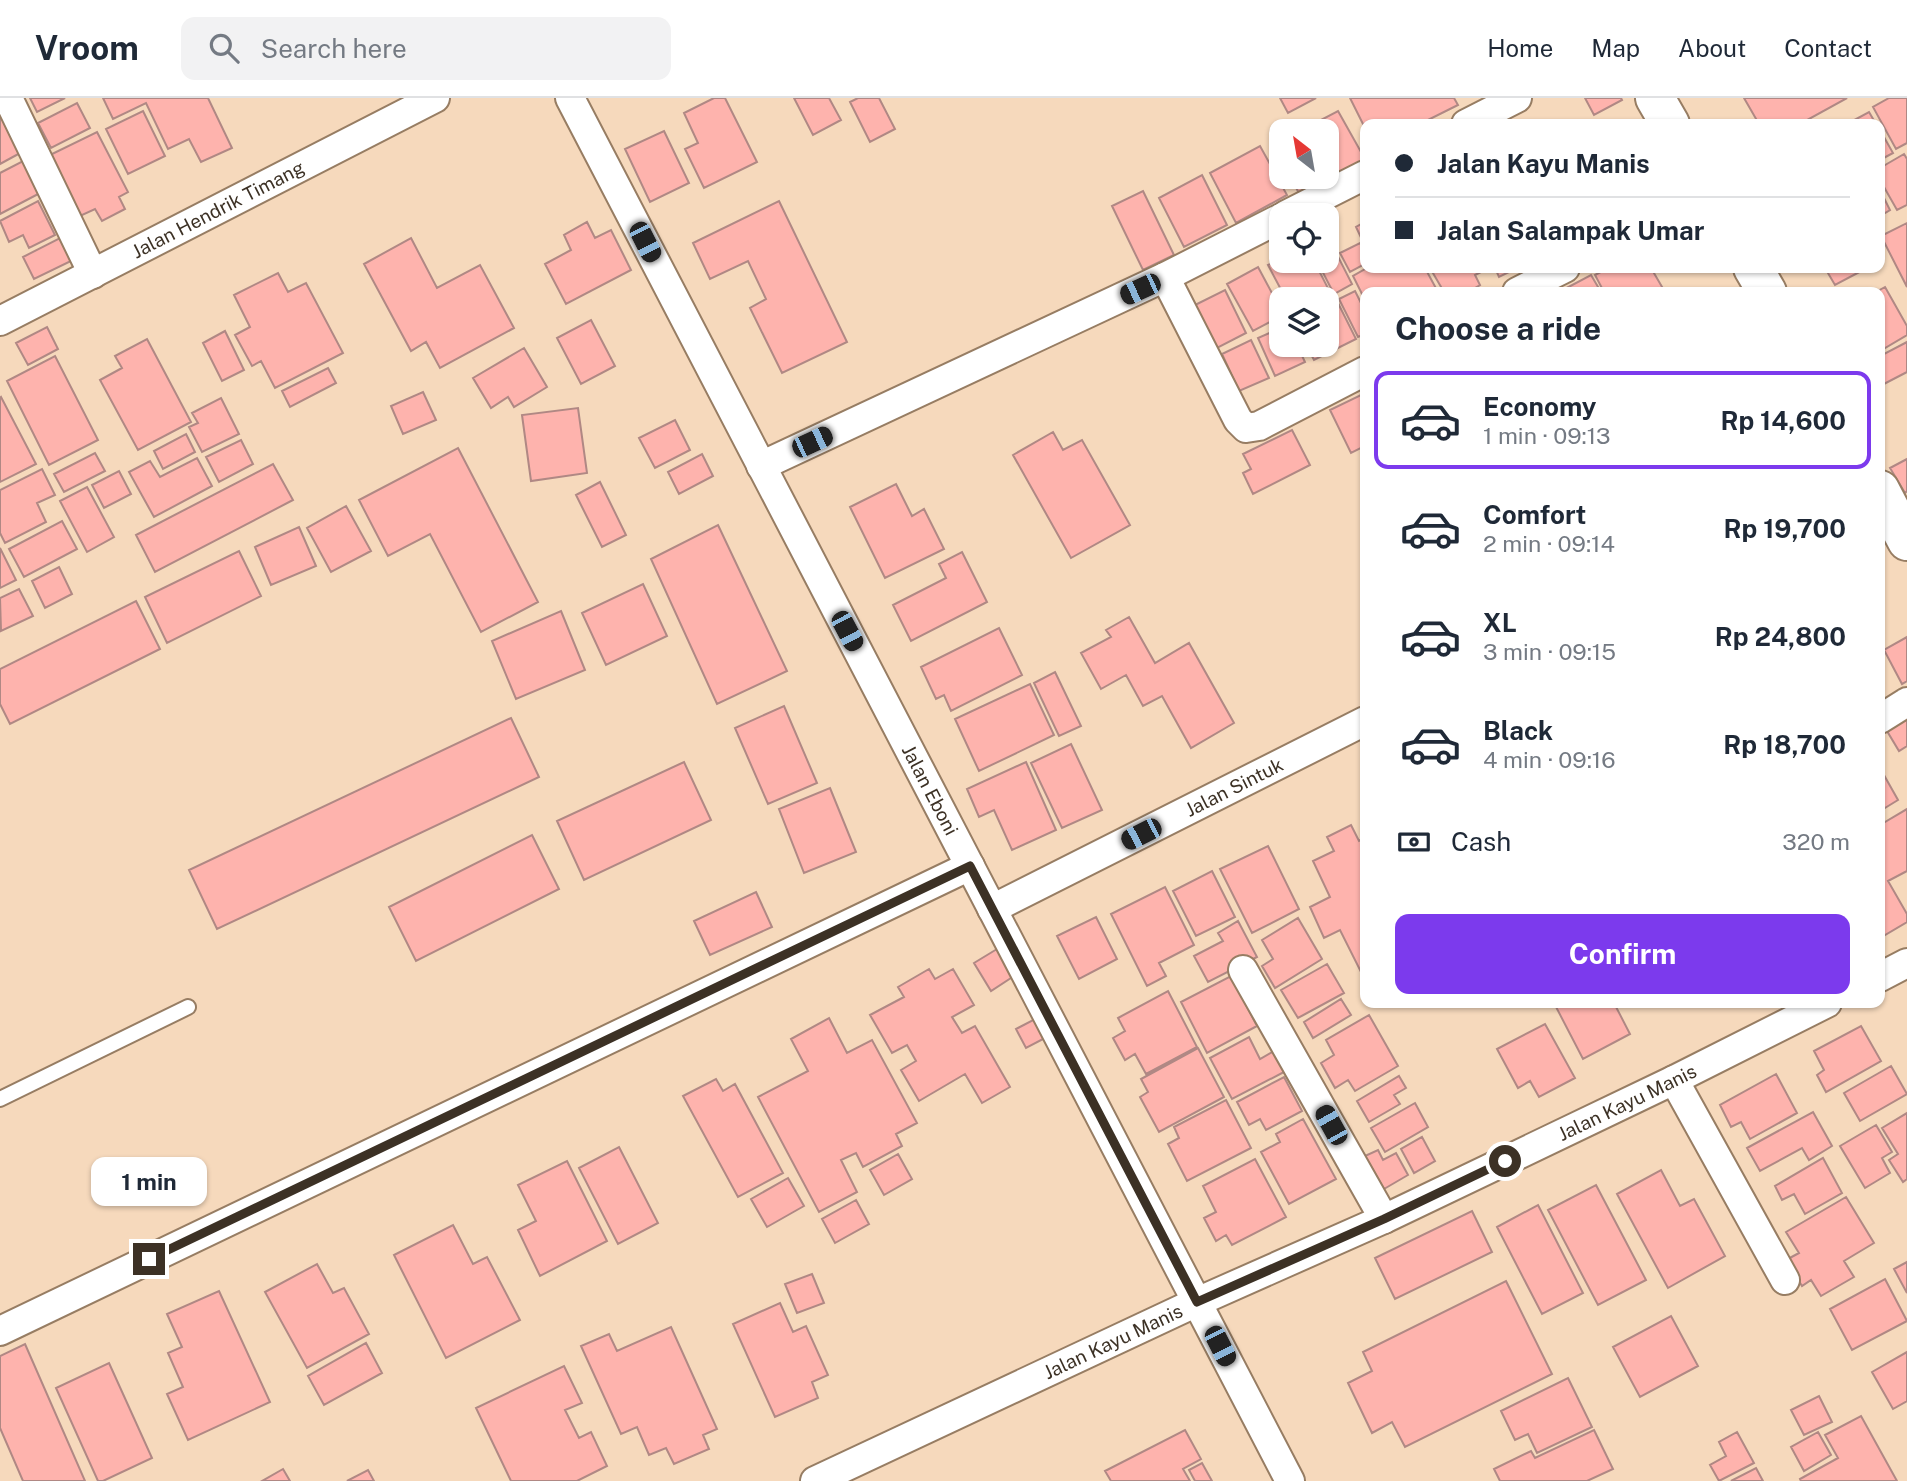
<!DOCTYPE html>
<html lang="en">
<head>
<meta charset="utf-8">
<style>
	:root { --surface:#fff; --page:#f2f2f3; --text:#1f2937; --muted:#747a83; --line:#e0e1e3; --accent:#7c3aed }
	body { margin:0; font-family:"Public Sans",sans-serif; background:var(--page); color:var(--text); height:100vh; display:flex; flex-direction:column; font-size:26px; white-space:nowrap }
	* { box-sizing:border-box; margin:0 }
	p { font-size:23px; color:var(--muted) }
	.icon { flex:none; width:38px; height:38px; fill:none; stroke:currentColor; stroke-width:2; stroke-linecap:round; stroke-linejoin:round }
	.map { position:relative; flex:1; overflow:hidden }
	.panel { position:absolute; left:1360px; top:189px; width:525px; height:721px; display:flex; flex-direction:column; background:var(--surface); border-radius:14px; box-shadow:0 2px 5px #0004 }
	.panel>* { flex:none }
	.guide { position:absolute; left:1360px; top:21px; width:525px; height:154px; border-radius:14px; box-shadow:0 2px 5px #0004; display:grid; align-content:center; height:154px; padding:0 35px; background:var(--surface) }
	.needle { width:46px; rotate:329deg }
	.buttons { position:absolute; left:1269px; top:21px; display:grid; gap:14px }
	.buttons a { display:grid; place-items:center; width:70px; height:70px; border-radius:14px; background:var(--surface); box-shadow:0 2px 5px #0004; font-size:35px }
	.end { position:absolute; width:32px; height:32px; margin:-16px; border:9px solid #3c3125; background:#fff; box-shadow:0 0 0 4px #fff }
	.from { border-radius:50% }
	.bubble { position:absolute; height:49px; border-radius:14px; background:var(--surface); box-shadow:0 2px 5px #0004; font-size:23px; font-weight:700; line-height:49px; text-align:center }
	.car { position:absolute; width:21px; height:42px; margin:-21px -10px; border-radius:9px; box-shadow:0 0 5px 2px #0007; background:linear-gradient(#222 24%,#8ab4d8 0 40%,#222 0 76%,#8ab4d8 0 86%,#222 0) }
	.guide b { display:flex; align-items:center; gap:24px; height:66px; font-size:26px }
	.guide b+b { border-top:2px solid var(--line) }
	.guide i { width:18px; height:18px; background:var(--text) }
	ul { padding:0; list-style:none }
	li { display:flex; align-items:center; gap:21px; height:98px; margin:0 14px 10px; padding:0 21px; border:4px solid transparent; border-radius:14px }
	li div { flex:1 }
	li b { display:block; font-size:26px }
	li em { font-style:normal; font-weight:700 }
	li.on { border-color:var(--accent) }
	li>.icon { width:63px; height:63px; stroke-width:1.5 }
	h2 { padding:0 35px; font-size:32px; line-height:84px }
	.pay { display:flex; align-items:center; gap:18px; height:77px; padding:0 35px; font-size:26px }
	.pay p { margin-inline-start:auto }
	.action { display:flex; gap:14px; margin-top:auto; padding:14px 35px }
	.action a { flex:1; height:80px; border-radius:14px; background:var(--accent); color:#fff; font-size:28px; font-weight:700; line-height:80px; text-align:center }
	header { display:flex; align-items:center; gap:42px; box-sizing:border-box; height:98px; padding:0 35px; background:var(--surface); border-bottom:2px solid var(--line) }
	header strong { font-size:33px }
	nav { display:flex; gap:38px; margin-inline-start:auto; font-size:24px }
	.search { width:490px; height:63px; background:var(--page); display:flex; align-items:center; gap:18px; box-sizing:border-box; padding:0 24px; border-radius:14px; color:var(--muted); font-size:26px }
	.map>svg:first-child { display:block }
</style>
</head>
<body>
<header>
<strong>Vroom</strong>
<div class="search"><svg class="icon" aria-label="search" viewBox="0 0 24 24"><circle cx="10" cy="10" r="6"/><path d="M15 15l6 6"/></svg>Search here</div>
<nav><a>Home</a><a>Map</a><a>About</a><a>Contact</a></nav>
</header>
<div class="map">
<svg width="1907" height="1383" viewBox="0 0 1907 1383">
	<rect width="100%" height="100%" fill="#f6d9bc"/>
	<path fill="#feb3ad" stroke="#b08884" stroke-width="2" d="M30,0H65L37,14Z
		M103,0H208L232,50L201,64L189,41L168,51L146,5L113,21Z
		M714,0H725L757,64L704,90L685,51L698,45L684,15Z
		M794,0H829L841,22L813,37Z
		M858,0H879L895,31L870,44L850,4Z
		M1280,0H1316L1288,15Z
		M1350,0H1454L1458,7L1420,26H1365V30Z
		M1585,0H1621L1622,2L1594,17Z
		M1744,0H1847L1800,26H1759Z
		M1889,0H1907V45L1896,51L1873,9Z
		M77,5L90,30L51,50L38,25Z
		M0,13L22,54L0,66Z
		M143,13L165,58L128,76L106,31Z
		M1338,13L1365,61L1300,97L1290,79H1326V33H1300Z
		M1869,14L1876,26H1847Z
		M1880,32L1893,55L1880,62Z
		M664,33L689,85L650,104L625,51Z
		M97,34L128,94L119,99L125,111L102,123L95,111L80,118L50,57Z
		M1260,48L1287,97L1236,125L1210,75Z
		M1904,56L1907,61V107L1897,112L1880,82V70Z
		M25,62L42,94L0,116V75Z
		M1202,77L1227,127L1184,149L1159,100Z
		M1880,92L1890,112L1880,118Z
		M1143,93L1174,157L1143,172L1112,108Z
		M38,103L55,137L29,150L23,137L9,144L0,123Z
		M779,103L847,244L782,275L750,210L766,201L748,163L710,181L693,145Z
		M587,124L595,140L611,132L631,172L566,206L545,166L571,152L564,137Z
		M1365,124V148L1356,129Z
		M1907,125V189L1881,138Z
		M62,139L73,162L34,181L23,159Z
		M1328,139L1352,186L1334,196L1317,163H1326Z
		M411,140L437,190L480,167L514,230L440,270L426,244L411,253L364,166Z
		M1360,145L1365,155V166L1350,174L1340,155Z
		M1281,161V163H1314L1332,198L1326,201H1310L1309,198L1303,201H1286L1268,167Z
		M1258,169L1281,212V218L1253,233L1227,186Z
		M1367,170H1425L1438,194H1365V202L1353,178Z
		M1430,170H1484L1485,172L1475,177L1480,187L1468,194H1444Z
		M1495,170H1517L1499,179Z
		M1608,170H1651L1665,194H1604L1595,177Z
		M1825,170H1867L1835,187Z
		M278,175L288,194L306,185L343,255L275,290L261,263L252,268L235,237L250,229L234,197Z
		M1591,177L1601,194H1559Z
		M1885,189L1907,228V237L1880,253V194H1876Z
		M1225,192L1246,235L1217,250L1195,207Z
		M1355,193L1365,213V236L1358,239L1339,201Z
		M1337,203L1356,241L1314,262L1306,247H1326V207Z
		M591,222L615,268L581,286L557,240Z
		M47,229L58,251L28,267L16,245Z
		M1281,230V247H1297L1305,264L1275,278L1258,240Z
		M225,233L244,272L222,283L203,245Z
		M147,241L191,324L138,352L100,282L122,270L115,258Z
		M1251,242L1269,280L1239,293L1222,256Z
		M1907,244V274L1880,288V258Z
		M524,250L547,289L514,309L508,299L491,310L473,280Z
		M55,258L98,342L49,367L7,283Z
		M328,270L336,285L290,309L282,293Z
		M423,294L436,322L403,336L391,308Z
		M1365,295V348L1351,355L1330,312Z
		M1,299L36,366L0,384V300Z
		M221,300L239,336L202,354L189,329L198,325L192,315Z
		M578,310L587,375L531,383L522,317Z
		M675,322L690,352L655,370L639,340Z
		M1292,332L1310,367L1253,396L1243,375L1251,371L1243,356Z
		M1053,334L1063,352L1082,342L1130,427L1071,460L1013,357Z
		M186,336L195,354L163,371L154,353Z
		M241,342L253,366L219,384L206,359Z
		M458,350L538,504L481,534L430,436L388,458L359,402Z
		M95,355L105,373L64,394L54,376Z
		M702,356L713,378L679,396L668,374Z
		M197,360L212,388L154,419L129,374L150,363L160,379Z
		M1907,361V393L1905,395L1890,370Z
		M273,366L293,402L155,474L136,437Z
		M42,371L55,397L37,405L46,424L5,445L0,435V392Z
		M119,373L131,396L104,410L92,387Z
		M600,384L626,437L602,449L576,397Z
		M896,386L912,418L924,411L944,451L885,480L850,409Z
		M87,389L114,439L87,454L60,403Z
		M346,408L371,453L331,474L307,430Z
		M62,423L77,451L24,479L9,451Z
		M718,427L787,573L717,606L651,461Z
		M299,429L316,468L271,487L255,449Z
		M0,450L16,482L0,490Z
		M239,453L261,498L167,545L145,499Z
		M962,454L987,504L911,543L893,507L946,480L939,466Z
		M59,469L72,496L45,510L32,483Z
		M643,486L667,538L606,567L582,515Z
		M19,491L33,518L1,533L0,500Z
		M136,503L160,551L10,626L0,606V571Z
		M561,513L585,572L516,601L492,543Z
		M1129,519L1155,565L1189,545L1234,625L1191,650L1162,598L1143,608L1126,577L1101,591L1081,555L1111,539L1106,532Z
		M999,530L1022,577L951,613L944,597L936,601L921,569Z
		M1907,539V583L1902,586L1884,552Z
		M1055,574L1081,628L1059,638L1034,585Z
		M1030,586L1054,637L979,673L955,621Z
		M784,608L817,685L768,706L735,630Z
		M511,620L539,679L217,831L189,772Z
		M1907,621V648L1899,653L1887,633Z
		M1071,646L1102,712L1062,730L1031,665Z
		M684,664L711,722L584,782L557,723Z
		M1026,664L1056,732L1012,752L994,712L979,719L967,691Z
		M1880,670L1898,702L1880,713Z
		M830,690L856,754L804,775L779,711Z
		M1907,711V773L1888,783L1907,816V824L1880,840V727Z
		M1351,727L1359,743L1365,740V877L1363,878L1340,832L1324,840L1310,809L1330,799L1313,763L1334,753L1327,739Z
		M532,737L559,791L416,863L389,809Z
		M1268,748L1299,811L1252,835L1220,771Z
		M1212,773L1235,819L1196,838L1173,793Z
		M1165,789L1194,847L1159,865L1166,878L1147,888L1111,816Z
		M756,794L772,829L710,857L694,823Z
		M1096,819L1117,861L1079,881L1057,838Z
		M1298,820L1322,861L1275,890L1262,868L1273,861L1262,842Z
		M1238,823L1257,859L1208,884L1194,858L1223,843L1218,835Z
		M997,851L1014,878L991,893L974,865Z
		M1327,866L1344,895L1298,920L1281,892Z
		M929,871L935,881L953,871L974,907L952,919L962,935L975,928L1010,989L982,1005L965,976L919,1003L901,972L916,963L907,947L892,955L870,917L904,899L898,889Z
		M1231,878L1257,928L1207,955L1181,904Z
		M1168,893L1197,949L1146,976L1135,956L1125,962L1113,940L1125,933L1118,920Z
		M1341,901L1351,917L1313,940L1304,924Z
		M1554,905H1614L1630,936L1583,961Z
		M1369,917L1398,968L1355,993L1348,982L1335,990L1321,965L1334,957L1326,942Z
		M829,920L847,955L872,942L917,1025L896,1036L902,1048L863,1069L856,1055L841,1062L857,1094L819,1114L758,999L808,973L791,941Z
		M1035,921L1045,940L1026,950L1016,931Z
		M1545,926L1575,980L1539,999L1530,983L1518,990L1497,951Z
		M1861,928L1881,963L1826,994L1817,977L1824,972L1814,953Z
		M1249,939L1260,961L1274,953L1284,974L1232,1001L1210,960Z
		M1198,950L1224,999L1159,1034L1140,999L1148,994L1141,981Z
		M1891,968L1907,996L1860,1023L1844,995Z
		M1776,976L1797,1015L1750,1041L1741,1024L1731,1029L1720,1007Z
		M1399,978L1406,990L1394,997L1400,1006L1369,1024L1357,1003Z
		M1284,979L1302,1013L1266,1032L1260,1021L1249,1027L1237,1004Z
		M716,981L723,993L735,986L783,1075L738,1099L683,998Z
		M1226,1002L1251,1050L1187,1083L1168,1046L1179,1040L1174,1029Z
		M1415,1005L1428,1029L1385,1054L1371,1030Z
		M1813,1014L1832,1048L1809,1062L1802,1050L1760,1073L1747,1050Z
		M1907,1015V1081L1903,1084L1889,1062L1898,1056L1882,1030Z
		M1303,1021L1336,1081L1289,1106L1261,1054L1280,1044L1276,1036Z
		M1876,1027L1892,1054L1882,1060L1890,1075L1865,1090L1840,1048Z
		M1422,1039L1435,1063L1414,1075L1401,1051Z
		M619,1049L658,1125L618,1146L579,1070Z
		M1378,1052L1383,1062L1396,1055L1408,1077L1384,1091L1365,1058Z
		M898,1056L912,1081L884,1097L870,1072Z
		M1823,1060L1842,1095L1805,1116L1794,1096L1782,1102L1775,1088Z
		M1255,1061L1286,1119L1232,1147L1226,1137L1216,1143L1204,1120L1216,1114L1203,1088Z
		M567,1063L607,1143L540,1178L518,1132L536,1123L518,1087Z
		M1661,1072L1680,1108L1694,1101L1725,1158L1668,1190L1617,1096Z
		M788,1080L804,1108L767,1129L751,1101Z
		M1596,1087L1646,1182L1598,1207L1548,1112Z
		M1846,1099L1874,1145L1844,1163L1854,1179L1821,1198L1811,1182L1802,1188L1786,1162L1799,1155L1786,1134Z
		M856,1102L869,1126L835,1145L822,1121Z
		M1538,1107L1583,1195L1542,1216L1497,1129Z
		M1472,1113L1492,1154L1395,1201L1375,1160Z
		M453,1127L473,1166L487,1159L520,1222L446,1260L394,1157Z
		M1907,1164V1195L1894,1171Z
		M317,1166L333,1195L344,1190L369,1236L307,1270L265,1194Z
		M812,1176L824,1205L797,1215L785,1186Z
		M1885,1181L1907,1223L1852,1252L1830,1211Z
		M1506,1183L1552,1276L1405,1349L1392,1324L1372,1335L1348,1285L1372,1273L1363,1254Z
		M219,1193L270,1304L188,1342L167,1296L183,1289L168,1255L182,1249L167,1216Z
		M780,1205L793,1234L806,1228L828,1277L812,1284L818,1300L775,1319L733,1226Z
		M1671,1218L1698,1268L1640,1299L1613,1249Z
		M671,1229L717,1331L703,1337L709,1351L674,1366L666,1350L649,1357L637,1329L621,1336L581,1248L609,1236L617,1253Z
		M366,1245L382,1275L324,1307L308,1278Z
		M25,1246L85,1383H23L0,1330V1258Z
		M1907,1254V1303L1893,1311L1872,1274Z
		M109,1265L152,1360L103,1383H98L56,1290Z
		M564,1268L582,1305L565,1312L579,1340L591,1334L607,1368L577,1383H511L476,1310Z
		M1568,1280L1592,1329L1537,1355L1528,1336L1515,1342L1501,1313Z
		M1819,1298L1832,1324L1804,1337L1791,1312Z
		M1861,1318L1897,1383H1801L1800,1381L1838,1360L1825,1337Z
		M1185,1332L1201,1361L1183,1371L1190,1383H1111L1105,1373Z
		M1594,1332L1613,1371L1587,1383H1500L1494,1371L1531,1353L1535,1360Z
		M1737,1334L1754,1365L1719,1383L1710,1367L1726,1358L1719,1344Z
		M1818,1334L1831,1357L1804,1373L1791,1349Z
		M1202,1365L1212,1383H1195L1189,1372Z
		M1756,1370L1763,1383H1731Z
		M283,1371L290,1383H262Z
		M368,1372L374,1383H347Z"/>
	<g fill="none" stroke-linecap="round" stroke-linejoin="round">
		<g stroke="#977d63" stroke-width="18">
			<path id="lane" d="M0,1001L188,909"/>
		</g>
		<g stroke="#977d63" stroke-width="32">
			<g id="street">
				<path d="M8,0L93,176"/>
				<path id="s1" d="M570,0L1290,1383"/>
				<path d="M1466,26L1517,0"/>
				<path d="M1286,117L1365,77"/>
				<path d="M1165,179L1238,322L1246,330L1259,328L1365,273"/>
				<path d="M1517,194L1565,170"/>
				<path id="s2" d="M0,223L435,0"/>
				<path d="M761,368L1165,179L1281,120"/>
				<path d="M1880,621L1907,604"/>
				<path id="s3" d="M992,811L1365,623"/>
				<path d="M1243,872L1384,1121"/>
				<path d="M1880,879L1907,865"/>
				<path d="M1674,982L1785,1182"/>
				<path d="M0,1233L970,768"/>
				<path id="s4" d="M815,1383L1197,1204L1384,1121L1674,982L1827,905"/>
			</g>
		</g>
		<g stroke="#977d63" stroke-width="42">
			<path id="secondary" d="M1655,0L1670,26
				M1753,170L1767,194
				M1880,392L1907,443"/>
		</g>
		<use href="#lane" stroke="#fff" stroke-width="14"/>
		<use href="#street" stroke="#fff" stroke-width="28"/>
		<use href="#secondary" stroke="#fff" stroke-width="38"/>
	</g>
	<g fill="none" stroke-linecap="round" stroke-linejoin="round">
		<path stroke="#3c3125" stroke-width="9" d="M149,1161L970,768L1197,1204L1384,1121L1505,1063"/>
	</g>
	<g text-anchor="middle" stroke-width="5" stroke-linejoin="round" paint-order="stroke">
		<g font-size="19" fill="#3c3125" stroke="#f6d9bc">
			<text dy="7" stroke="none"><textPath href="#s2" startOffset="245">Jalan Hendrik Timang</textPath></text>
			<text dy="7" stroke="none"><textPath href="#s3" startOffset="271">Jalan Sintuk</textPath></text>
			<text dy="7" stroke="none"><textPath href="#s1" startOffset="780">Jalan Eboni</textPath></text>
			<text dy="7" stroke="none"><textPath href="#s4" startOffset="896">Jalan Kayu Manis</textPath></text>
			<text dy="7" stroke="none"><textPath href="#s4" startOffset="329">Jalan Kayu Manis</textPath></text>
		</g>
	</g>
</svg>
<div class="buttons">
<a><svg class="needle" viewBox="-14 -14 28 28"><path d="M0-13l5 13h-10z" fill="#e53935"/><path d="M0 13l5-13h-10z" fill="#747a83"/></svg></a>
<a><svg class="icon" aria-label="locate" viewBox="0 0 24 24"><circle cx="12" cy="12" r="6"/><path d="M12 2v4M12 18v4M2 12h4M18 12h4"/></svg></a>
<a><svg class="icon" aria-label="layers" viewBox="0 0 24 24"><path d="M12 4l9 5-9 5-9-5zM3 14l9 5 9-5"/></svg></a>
</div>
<i class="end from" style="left:1505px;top:1063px"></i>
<i class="end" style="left:149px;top:1161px"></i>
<div class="bubble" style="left:91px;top:1059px;width:116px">1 min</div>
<i class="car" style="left:645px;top:144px;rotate:153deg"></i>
<i class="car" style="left:1140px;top:191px;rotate:245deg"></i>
<i class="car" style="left:812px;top:344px;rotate:65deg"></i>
<i class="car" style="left:847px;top:533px;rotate:152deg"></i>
<i class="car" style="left:1141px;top:736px;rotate:243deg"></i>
<i class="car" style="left:1331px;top:1027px;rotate:331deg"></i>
<i class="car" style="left:1220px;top:1248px;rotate:153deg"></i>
<div class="guide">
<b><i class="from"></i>Jalan Kayu Manis</b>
<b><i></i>Jalan Salampak Umar</b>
</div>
<section class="panel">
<h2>Choose a ride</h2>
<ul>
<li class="on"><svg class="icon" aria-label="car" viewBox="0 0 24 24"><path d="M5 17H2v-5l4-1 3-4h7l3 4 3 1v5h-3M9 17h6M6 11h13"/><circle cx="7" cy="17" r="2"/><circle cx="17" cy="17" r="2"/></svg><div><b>Economy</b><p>1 min · 09:13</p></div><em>Rp 14,600</em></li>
<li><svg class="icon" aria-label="car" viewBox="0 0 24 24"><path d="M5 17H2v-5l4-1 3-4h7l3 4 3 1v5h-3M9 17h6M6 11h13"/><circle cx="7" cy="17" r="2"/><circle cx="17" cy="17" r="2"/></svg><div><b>Comfort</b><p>2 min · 09:14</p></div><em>Rp 19,700</em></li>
<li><svg class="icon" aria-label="car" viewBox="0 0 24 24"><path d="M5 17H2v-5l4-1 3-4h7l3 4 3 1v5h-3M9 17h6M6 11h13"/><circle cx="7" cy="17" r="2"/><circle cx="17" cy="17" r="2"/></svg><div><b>XL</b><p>3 min · 09:15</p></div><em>Rp 24,800</em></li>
<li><svg class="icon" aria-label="car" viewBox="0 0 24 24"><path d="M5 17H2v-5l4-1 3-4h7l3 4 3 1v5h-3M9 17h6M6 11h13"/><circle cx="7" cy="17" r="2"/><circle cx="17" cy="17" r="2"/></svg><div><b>Black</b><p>4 min · 09:16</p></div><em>Rp 18,700</em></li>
</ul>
<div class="pay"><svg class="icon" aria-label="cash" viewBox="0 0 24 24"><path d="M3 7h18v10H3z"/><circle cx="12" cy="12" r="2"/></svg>Cash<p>320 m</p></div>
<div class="action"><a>Confirm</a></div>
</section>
</div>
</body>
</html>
